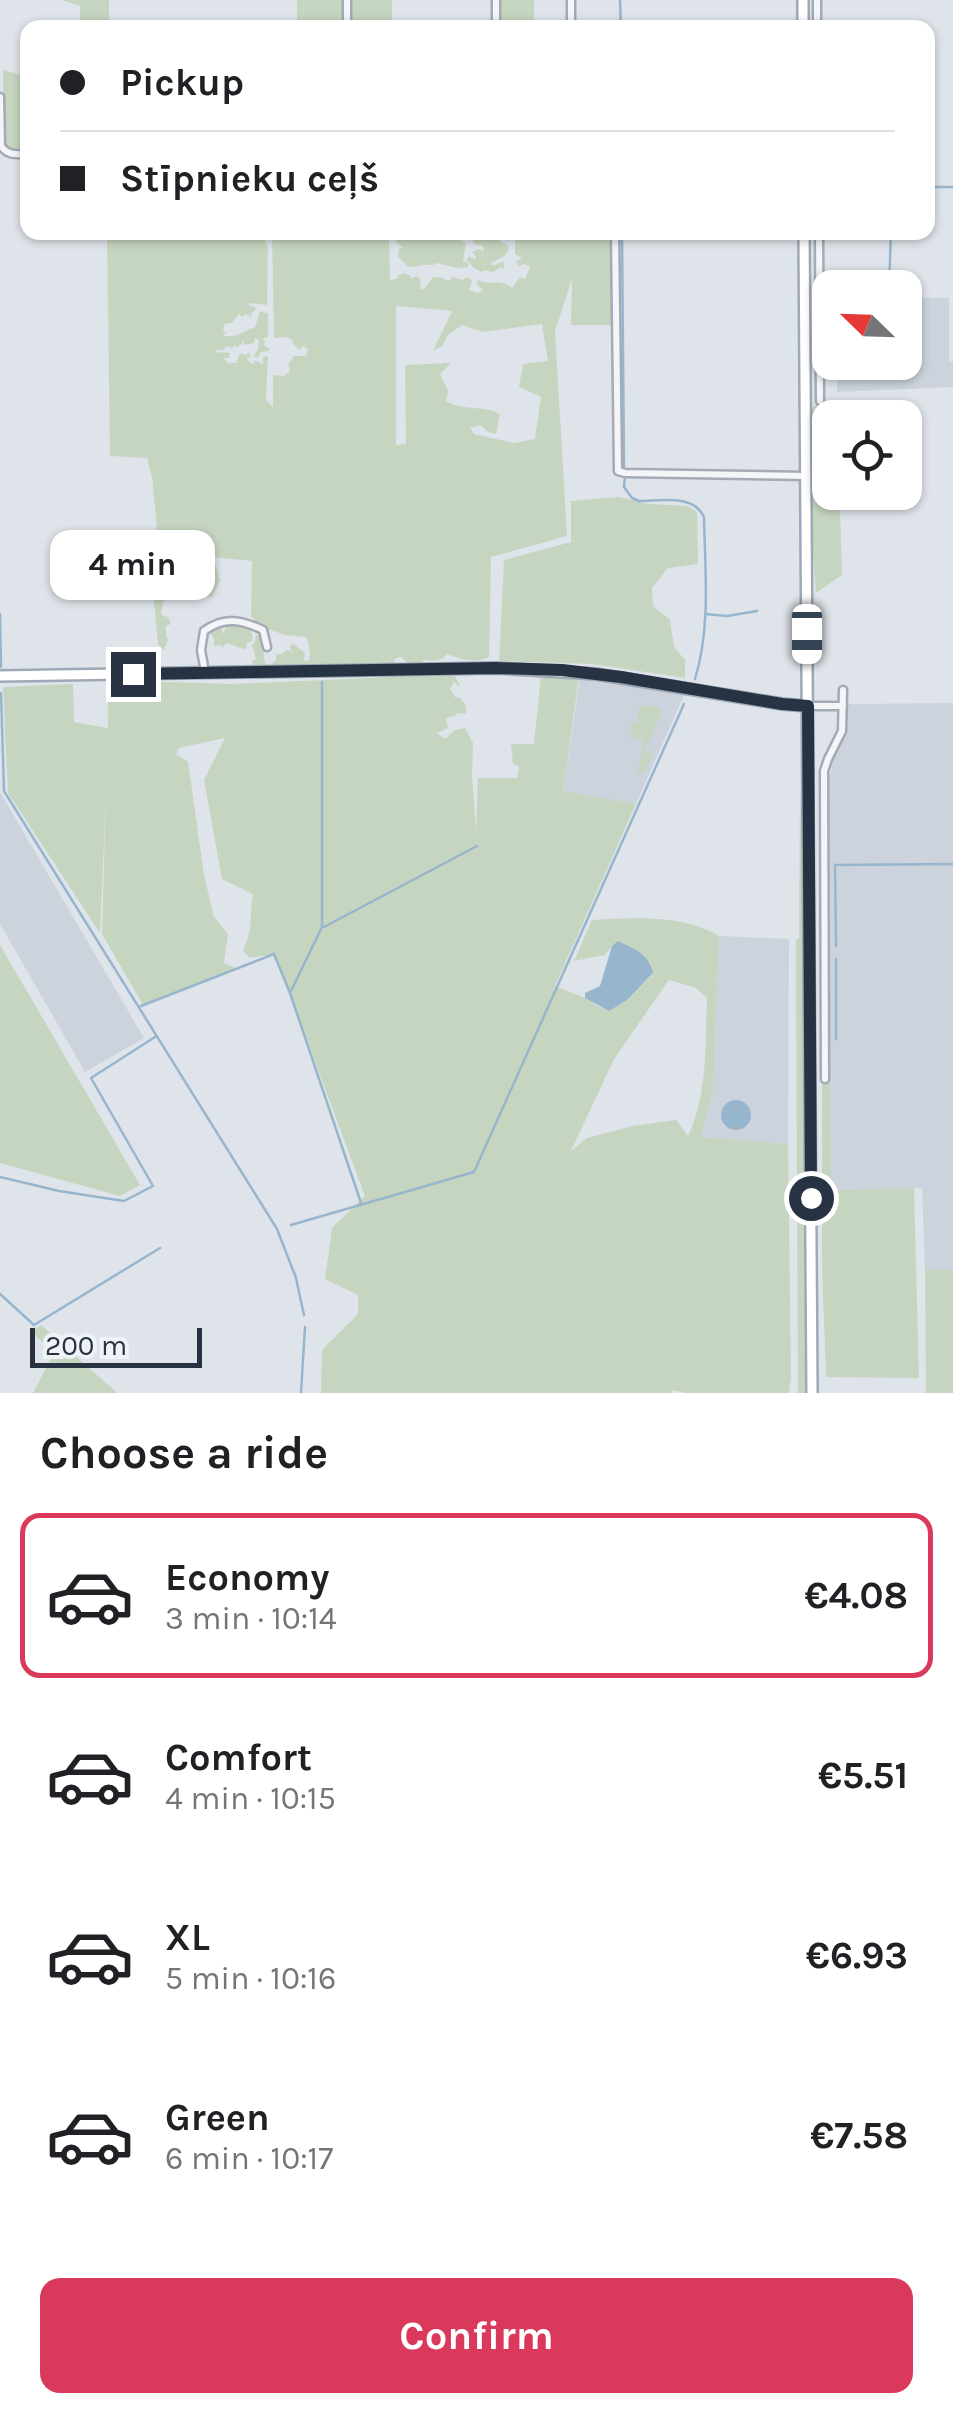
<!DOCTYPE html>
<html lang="en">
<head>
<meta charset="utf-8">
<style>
	:root { --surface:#fff; --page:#f2f2f2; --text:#202124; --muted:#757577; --line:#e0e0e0; --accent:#da395c }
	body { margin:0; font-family:Karla,sans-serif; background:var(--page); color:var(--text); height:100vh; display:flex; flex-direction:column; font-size:38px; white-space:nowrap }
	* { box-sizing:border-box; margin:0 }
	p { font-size:32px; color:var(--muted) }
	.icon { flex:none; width:55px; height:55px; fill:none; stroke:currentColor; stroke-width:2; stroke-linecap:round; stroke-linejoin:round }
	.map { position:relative; height:1393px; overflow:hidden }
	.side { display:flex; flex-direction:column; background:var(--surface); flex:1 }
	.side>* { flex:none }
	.hud { position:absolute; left:20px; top:20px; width:915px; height:220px; border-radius:20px; box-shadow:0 2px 8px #0004; display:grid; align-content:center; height:220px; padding:0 40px; background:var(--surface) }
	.needle { width:65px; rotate:293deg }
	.buttons { position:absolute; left:812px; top:270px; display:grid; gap:20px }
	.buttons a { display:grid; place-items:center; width:110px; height:110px; border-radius:20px; background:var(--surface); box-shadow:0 2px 8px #0004; font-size:50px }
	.scale { position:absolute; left:30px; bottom:25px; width:172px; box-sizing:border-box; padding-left:10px; border:5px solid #273343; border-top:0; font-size:28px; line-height:35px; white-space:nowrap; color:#273343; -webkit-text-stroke:8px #eff3f7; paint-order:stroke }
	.end { position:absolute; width:45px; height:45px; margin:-22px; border:12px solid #273343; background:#fff; box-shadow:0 0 0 5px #fff }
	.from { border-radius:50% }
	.bubble { position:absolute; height:70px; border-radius:20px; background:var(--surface); box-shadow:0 2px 8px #0004; font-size:32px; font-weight:700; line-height:70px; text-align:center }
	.car { position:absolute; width:30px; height:60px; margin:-30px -15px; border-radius:12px; box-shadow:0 0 8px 2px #0007; background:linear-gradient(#fff 24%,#345 0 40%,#fff 0 76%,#345 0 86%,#fff 0) }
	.hud b { display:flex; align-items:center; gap:35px; height:95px; font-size:38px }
	.hud b+b { border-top:2px solid var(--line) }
	.hud i { width:25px; height:25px; background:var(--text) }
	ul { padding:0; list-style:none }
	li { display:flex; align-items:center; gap:30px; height:165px; margin:0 20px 15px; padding:0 20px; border:5px solid transparent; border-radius:20px }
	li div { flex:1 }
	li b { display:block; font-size:38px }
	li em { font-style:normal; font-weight:700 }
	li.on { border-color:var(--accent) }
	li>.icon { width:90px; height:90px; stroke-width:1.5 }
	h2 { padding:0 40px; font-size:45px; line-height:120px }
	.button { display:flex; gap:20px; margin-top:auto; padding:20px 40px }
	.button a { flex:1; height:115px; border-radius:20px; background:var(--accent); color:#fff; font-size:40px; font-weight:700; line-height:115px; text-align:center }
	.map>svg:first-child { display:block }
</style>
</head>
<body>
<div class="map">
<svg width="953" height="1393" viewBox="0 0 953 1393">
	<rect width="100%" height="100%" fill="#dfe4ea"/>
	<path fill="#cdd3dc" d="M905,298H949V362H953V387L837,392V363L905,362Z
		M580,677L675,692L684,695L636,804L563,792Z
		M953,703V1271L925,1270L922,1188L830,1190L829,780L833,761L847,732L848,704Z
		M0,792L144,1038L85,1072L0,924Z
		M719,936L789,939L788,1144L701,1137L713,1092Z"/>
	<path fill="#c6d5c0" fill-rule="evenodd" d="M62,0H109V27H80V6Z
		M297,0H343L342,27H297Z
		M352,0H392V27H352Z
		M501,0H534V24H500Z
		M3,70L27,77V149H8L4,145Z
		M107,233H269L264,237L268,248L267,305L249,303V306L255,307L256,309L251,313L252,317L246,314L242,317L239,314L232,323L224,324L223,330L226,333L223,336H235L255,327L260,311L268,314V337L262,339L265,341L264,346L269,348V351L260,352L259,357H253L258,349L259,340L255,338L254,343L245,345L242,341V344L237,347L234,345L233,348L226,346L224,350H216L215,352L230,353L229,358H223L228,363H236L240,353L245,355L250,353L251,358L247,357V360L253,364L255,360L263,364V356L268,357L266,400L273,407V375L284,376L290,371L288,365L294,356H306L308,349L303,346L300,350L292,343L293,340L287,337L274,338L272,233H389L390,280L397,279L399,275L405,273L411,276L410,279L417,276L420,279L421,290L424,289L433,277H440L449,281L453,277L462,280L468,277L472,281L469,290L478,293L483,290L477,285L478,280C490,286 501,278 512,288L520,277L525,279L530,267L524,264L518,266L516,261L522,258L515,254V233H573L576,237L612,239L614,325H571L572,279L555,331L567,536L491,557L489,657C475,664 460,659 447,654C441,663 433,660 423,660L422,664H409L401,657L394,659V665L390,666L283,667L255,669L252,661L256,659L252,645L255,642L256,635L262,637C267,645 261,655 266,664L270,665L276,660V654H282L287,650L292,652L290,647L292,643L305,653L304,661L309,660L310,653L307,637L285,635L262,627L255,632L251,629L254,619L251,616L252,561L213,557L220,580L212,597C199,594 185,599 173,594L163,602L161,614L169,618L171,624L166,626V636L168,640L164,650L158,645L153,590L154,581L161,577L157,554L148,537L157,528L152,477L147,458L110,456ZM396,306L452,311L433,351L442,346L448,335L462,325L483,332L542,324L548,361L523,364L519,387L541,397L535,439L514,443L474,434L470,428L480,425L488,432L496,434L500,414C483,405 462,411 446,401L448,391L440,374L451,363L405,365L406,444L396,445Z
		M398,233H424L425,236L439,239L441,233H458L461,241L466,243L463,262H467L469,267L457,268L437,263L433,265C425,264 417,267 408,267L398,257L399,249L402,247L396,242Z
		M471,233H506L504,237H501L500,241L509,246C509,256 499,259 491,263L493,266L504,261V269L502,267L492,272L484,270L482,272L474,268L467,260L469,256L475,260L476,257L472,252L478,249L484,251L483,246L473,243L475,234Z
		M826,404V460H830V492H905V467L906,505L840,510L842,575L816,593L812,542L810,411L814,406Z
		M619,497L649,504L688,506L697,512L698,564L668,568L652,588L653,606L670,620L674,647L685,660V678L592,664L499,661L504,560L571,542V501Z
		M228,624L247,629L248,627L253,636L252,641L246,644L247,648L243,649L227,643L223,647L220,645L214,646V639L210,633L212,628L218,625L221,627L223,634Z
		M396,675L455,676L461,688L454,682L450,689L455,697L460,698L466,706V714L457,713L455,716L446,718L448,728L437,733L445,739L455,730L465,728L473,743L472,777L476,830L478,778H517L519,766L513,764L511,744H534L541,675L579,677L563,791L636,804L555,986L585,998L601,1008L627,1000L653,974L612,946L605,955L574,961L592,920C634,918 682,914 719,936L713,1092L701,1137L788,1144L791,1376L789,1393H685L673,1390L672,1393H321L322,1350L358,1314V1295L325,1279L332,1228L365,1196L275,954L249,958L243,950C254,927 249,917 253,894L222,879L204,780L225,738L179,748L176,754L188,762L204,875L214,917L228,934L224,963L238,969L143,1005L102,934L106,795L100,933L8,793L3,687L73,684L74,722L108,728V680L231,684L372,678ZM669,980L696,988L707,998C705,1043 708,1094 688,1136L676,1120L633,1126L587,1138L571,1151L614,1059Z
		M647,705L658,707L662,713L645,749L653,753L644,774L638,775L642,750L644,749L643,741L634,737L631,739V723L639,724L637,713L643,706Z
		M800,787L803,871L807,1393H798L796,1000V939H799Z
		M0,945L140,1185L120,1196L0,1163Z
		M830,1081L831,1190L914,1188L919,1378L826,1377L822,1267V1082Z
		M925,1270H953V1393H926Z
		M41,1325L117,1393H33L54,1353L32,1332Z"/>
	<path fill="#97b5cd" d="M618,941C635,949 649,954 653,973L627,1000L609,1011L585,998V993L600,986L612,946Z
		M721 1115a15 15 0 1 1 30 0a15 15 0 1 1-30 0Z"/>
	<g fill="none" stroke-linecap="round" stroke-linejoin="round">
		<path stroke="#97b5cd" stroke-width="2.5" d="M620,0L621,28
			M928,187H953
			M622,232L624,468
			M889,288L891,232
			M625,477L624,487L632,498L639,501C661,501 694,494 704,517C705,571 711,627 695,679
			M0,614L1,667
			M705,614L727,616L757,611
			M1,693L4,791L277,1229L296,1278L304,1315
			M324,927L477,846
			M836,946L835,865L953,864
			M836,959V1039
			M291,991L322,927V682
			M141,1006L274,954L290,993L361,1203
			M0,1177L59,1191L124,1201L153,1186L91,1078L155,1037
			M291,1225L474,1172L684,704
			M0,1294L34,1325L160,1248
			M301,1393L305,1327"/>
		<g stroke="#a4abb5" stroke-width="11">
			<path id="minor" d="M571,0V28
				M817,0V28
				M347,28V0
				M496,28V0
				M0,97L1,146C8,156 16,154 28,154
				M615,232L618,471L625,473L806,476
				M819,232L820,401
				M205,672L201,650L204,631C225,616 242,620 263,630L267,647
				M808,706H843
				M825,1079L824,771L828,759L842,731L843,690"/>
		</g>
		<g stroke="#9ea9b7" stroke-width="14">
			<path id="major" d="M803,0V28
				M804,232L812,1393
				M0,676L496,668L596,674L782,704L808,706"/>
		</g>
		<use href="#minor" stroke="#f3f5f8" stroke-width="6"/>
		<use href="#major" stroke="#fff" stroke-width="9"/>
	</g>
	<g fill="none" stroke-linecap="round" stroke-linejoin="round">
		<path stroke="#273343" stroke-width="12" d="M133,674L496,668L562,670L621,677L782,704L808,706L811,1198"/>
	</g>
</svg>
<div class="buttons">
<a><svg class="needle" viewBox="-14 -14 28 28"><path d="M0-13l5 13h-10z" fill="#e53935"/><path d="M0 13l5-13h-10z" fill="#757577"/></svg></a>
<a><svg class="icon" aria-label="locate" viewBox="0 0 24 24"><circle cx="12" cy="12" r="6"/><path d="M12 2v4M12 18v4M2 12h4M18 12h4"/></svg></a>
</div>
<div class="scale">200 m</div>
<i class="end from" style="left:811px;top:1198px"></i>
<i class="end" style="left:133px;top:674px"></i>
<div class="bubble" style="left:50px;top:530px;width:165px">4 min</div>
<i class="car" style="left:807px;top:634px;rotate:180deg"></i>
<div class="hud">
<b><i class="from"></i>Pickup</b>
<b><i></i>Stīpnieku ceļš</b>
</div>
</div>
<section class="side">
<h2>Choose a ride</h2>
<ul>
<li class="on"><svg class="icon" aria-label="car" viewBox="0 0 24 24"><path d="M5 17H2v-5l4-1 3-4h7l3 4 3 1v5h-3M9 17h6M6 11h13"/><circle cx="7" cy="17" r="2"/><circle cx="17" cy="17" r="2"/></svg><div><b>Economy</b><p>3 min · 10:14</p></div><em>€4.08</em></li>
<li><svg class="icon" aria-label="car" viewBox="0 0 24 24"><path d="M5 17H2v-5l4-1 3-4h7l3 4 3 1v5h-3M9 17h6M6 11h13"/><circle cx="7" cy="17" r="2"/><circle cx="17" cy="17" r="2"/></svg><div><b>Comfort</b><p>4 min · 10:15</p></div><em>€5.51</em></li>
<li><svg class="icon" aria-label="car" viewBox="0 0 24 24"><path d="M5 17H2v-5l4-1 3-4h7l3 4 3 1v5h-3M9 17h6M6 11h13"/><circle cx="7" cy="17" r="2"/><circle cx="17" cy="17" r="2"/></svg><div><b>XL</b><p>5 min · 10:16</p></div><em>€6.93</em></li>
<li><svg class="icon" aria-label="car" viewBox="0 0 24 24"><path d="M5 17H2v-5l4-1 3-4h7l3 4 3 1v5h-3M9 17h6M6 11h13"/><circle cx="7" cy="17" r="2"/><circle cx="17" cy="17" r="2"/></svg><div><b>Green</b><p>6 min · 10:17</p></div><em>€7.58</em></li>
</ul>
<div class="button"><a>Confirm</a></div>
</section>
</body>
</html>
